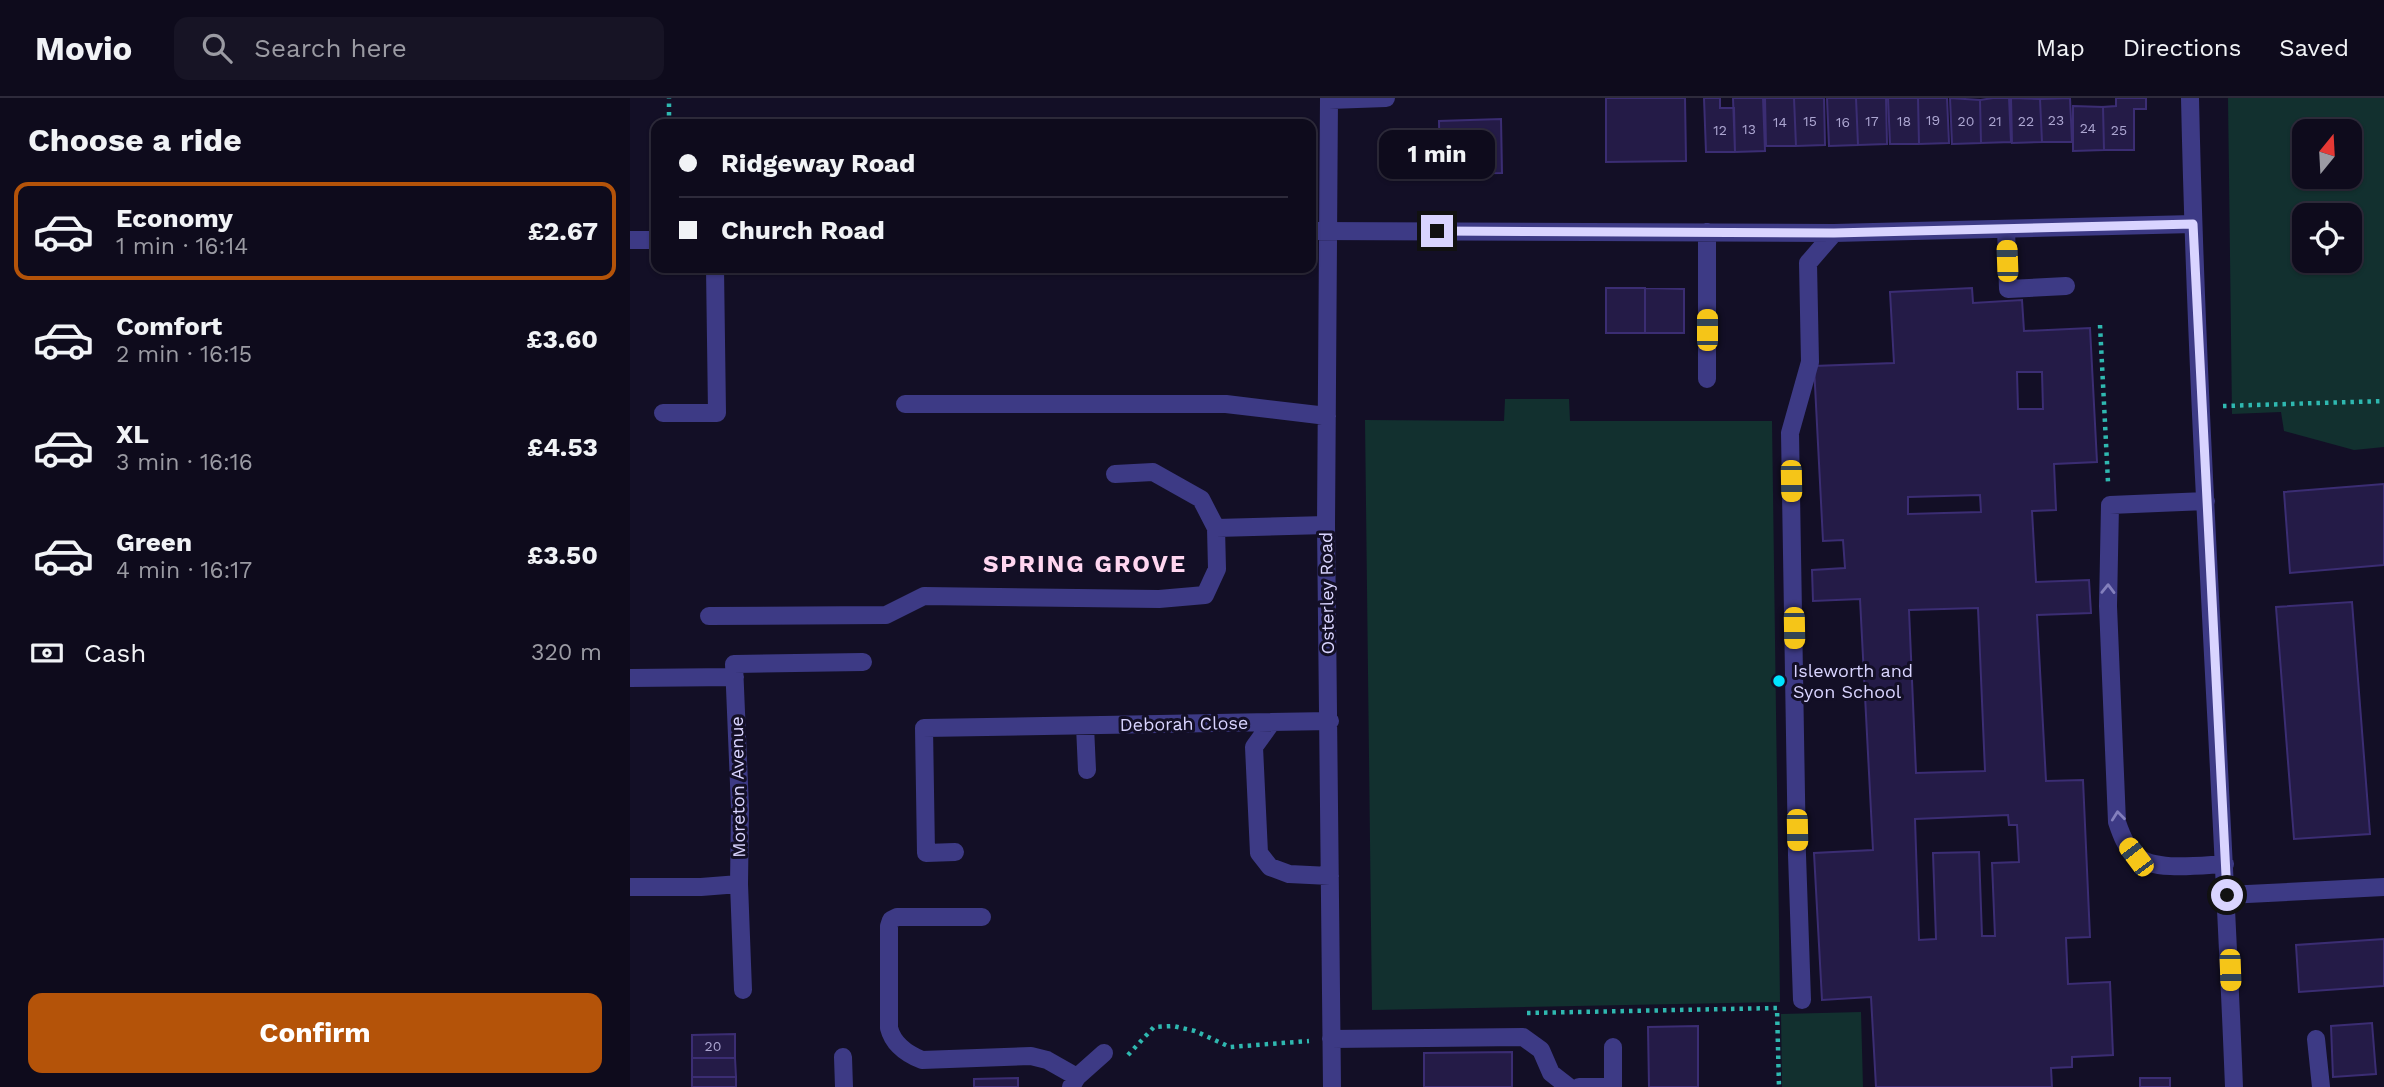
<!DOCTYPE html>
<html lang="en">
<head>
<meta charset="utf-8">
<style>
	:root { --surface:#0e0b1c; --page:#171425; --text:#f1f3f6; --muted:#9b9ba3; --line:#2e2b3b; --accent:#b45309 }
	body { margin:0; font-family:"Work Sans",sans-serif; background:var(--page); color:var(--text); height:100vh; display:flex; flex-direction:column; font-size:26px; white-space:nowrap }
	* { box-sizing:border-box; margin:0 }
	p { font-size:23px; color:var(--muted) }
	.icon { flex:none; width:38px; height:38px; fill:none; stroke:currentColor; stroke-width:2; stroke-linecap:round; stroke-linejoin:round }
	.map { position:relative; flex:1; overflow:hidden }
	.drawer { display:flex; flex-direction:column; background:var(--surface); width:630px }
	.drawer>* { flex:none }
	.guide { position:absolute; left:21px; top:21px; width:665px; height:154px; border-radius:14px; box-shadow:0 2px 5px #0004,0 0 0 2px var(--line); display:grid; align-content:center; height:154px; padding:0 28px; background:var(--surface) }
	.needle { width:46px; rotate:18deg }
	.tools { position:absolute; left:1662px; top:21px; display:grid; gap:14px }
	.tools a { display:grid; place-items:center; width:70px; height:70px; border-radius:14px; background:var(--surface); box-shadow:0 2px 5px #0004,0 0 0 2px var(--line); font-size:35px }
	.end { position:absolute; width:32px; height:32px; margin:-16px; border:9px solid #d9d4ff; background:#111; box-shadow:0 0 0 4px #111 }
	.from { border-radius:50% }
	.bubble { position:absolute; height:49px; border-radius:14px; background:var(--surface); box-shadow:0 2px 5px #0004,0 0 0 2px var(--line); font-size:23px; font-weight:700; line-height:49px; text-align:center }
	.car { position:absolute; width:21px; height:42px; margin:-21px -10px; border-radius:9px; box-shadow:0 0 5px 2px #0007; background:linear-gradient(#f5c518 24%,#345 0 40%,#f5c518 0 76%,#345 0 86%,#f5c518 0) }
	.guide b { display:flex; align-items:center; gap:24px; height:66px; font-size:26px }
	.guide b+b { border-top:2px solid var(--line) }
	.guide i { width:18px; height:18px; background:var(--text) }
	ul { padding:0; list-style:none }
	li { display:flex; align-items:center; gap:21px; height:98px; margin:0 14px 10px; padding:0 14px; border:4px solid transparent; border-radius:14px }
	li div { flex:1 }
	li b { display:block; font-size:26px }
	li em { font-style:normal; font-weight:700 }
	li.active { border-color:var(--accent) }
	li>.icon { width:63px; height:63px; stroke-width:1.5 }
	h2 { padding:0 28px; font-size:32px; line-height:84px }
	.pay { display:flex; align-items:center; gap:18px; height:77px; padding:0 28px; font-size:26px }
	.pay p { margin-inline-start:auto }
	.button { display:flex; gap:14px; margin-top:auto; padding:14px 28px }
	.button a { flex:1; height:80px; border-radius:14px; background:var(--accent); color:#fff; font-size:28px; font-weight:700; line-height:80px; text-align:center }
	header { display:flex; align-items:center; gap:42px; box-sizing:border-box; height:98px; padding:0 35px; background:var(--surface); border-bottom:2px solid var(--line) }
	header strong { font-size:33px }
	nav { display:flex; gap:38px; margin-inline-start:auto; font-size:24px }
	.search { width:490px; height:63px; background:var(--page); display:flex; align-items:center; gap:18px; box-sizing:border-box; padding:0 24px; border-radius:14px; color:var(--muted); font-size:26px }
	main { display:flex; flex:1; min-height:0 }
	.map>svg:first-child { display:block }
</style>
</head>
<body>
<header>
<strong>Movio</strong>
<div class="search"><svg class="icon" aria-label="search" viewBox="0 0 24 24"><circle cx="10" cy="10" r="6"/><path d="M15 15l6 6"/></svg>Search here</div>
<nav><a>Map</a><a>Directions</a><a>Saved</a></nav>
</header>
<main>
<section class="drawer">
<h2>Choose a ride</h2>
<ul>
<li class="active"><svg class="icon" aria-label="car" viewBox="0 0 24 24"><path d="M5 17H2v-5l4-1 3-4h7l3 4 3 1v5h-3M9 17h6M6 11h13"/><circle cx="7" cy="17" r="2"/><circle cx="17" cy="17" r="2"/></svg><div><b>Economy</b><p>1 min · 16:14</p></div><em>£2.67</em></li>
<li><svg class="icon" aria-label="car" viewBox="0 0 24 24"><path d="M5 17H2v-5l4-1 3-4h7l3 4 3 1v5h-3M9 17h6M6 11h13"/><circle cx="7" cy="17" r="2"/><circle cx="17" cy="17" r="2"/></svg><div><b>Comfort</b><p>2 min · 16:15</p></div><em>£3.60</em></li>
<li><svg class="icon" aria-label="car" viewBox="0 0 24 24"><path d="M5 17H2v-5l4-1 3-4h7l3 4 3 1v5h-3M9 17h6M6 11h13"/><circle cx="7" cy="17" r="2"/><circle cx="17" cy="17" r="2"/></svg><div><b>XL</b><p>3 min · 16:16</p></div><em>£4.53</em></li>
<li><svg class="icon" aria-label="car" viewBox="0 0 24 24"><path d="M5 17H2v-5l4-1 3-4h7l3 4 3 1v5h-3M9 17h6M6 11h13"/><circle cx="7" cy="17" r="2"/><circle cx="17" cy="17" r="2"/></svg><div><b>Green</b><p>4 min · 16:17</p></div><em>£3.50</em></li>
</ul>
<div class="pay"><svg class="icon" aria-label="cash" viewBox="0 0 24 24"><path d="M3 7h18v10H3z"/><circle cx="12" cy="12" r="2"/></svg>Cash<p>320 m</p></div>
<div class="button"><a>Confirm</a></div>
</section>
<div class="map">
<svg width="1754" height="989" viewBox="0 0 1754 989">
	<rect width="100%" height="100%" fill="#130f26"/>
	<path fill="#12302f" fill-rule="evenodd" d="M1598,0H1754V349L1724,352L1654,333L1651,314L1602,316ZM1675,33H1720V79H1675ZM1720,117V163H1675V117Z
		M875,301H939L940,323H1142L1150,904L742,912L735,322L874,323Z
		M1231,914L1233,989H1152L1151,916Z"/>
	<path fill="#241b47" stroke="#3b2d73" stroke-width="2" fill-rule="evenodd" d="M976,0H1055L1056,63L976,64Z
		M1074,0H1090V10H1104L1105,54H1076Z
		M1103,0H1133L1135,53L1105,54Z
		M1135,0H1164L1166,48H1136Z
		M1164,0H1194L1195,47L1166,48Z
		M1197,0H1226L1228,47L1199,48Z
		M1226,0H1256L1257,46L1228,47Z
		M1258,0H1288L1289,46H1260Z
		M1288,0H1317L1319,45L1289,46Z
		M1320,0L1350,2L1351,45L1322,46Z
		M1363,0H1379L1381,44L1351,45L1350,2Z
		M1381,0L1410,1L1412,44L1382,45Z
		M1440,0L1442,44H1412L1410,1Z
		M1486,0H1516V11H1504V52H1474L1473,9L1486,8Z
		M1443,8L1473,9L1474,52L1443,53Z
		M871,21L872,75L810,76L809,23Z
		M976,190H1015V235H976Z
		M1015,190L1054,191V235H1015Z
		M1342,190L1343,205L1392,202L1394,233L1460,230L1467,364L1424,366L1426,412L1402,413L1406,484L1459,482L1461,515L1407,517L1416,683L1453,682L1460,839L1436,840L1438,886L1480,884L1483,957L1442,959V969L1421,970L1422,989H1246L1241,899L1192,902L1184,755L1243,752L1230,501L1183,503L1182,472L1215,470L1213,442L1193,443L1184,268L1264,265L1260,194ZM1387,274H1412L1413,311H1388ZM1350,397L1351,414L1278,416V399ZM1348,510L1355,673L1286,675L1279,512ZM1378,717L1379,727H1387L1389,764L1362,765L1365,838H1352L1349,754L1303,755L1306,841L1289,842L1285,721Z
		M1754,386V467L1660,475L1654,394Z
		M1722,504L1740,736L1664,741L1646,509Z
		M1754,841V888L1669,894L1666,847Z
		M1742,925L1746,976L1703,979L1701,928Z
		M1068,928V989H1019L1018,929Z
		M105,936V960H62V937Z
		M882,954V989H794V955Z
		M62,960H105L106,979H62Z
		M62,979H106V989H62Z
		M388,980V989H344V981Z
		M1510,980H1540V989H1510Z"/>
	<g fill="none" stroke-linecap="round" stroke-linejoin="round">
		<path stroke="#2fb8b0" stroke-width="4.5" stroke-dasharray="3.5 5" stroke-linecap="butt" d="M39,26V0
			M1470,227L1478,384
			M1593,308L1754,303
			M897,915L1147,910L1149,989
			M498,957L524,929L543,928L565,933L600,949L679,943"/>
		<path stroke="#3d3a85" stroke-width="18" d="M699,0L696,427L702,989
			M1560,0C1567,330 1591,659 1604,989
			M699,2L756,0
			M1376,131L1378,191L1436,188
			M681,133L1204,135L1563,126
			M0,142H26
			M1077,281V134
			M275,306H596L697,318
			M33,315H87L85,170
			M485,376L523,374L571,401L586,430L696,427
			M1576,403L1480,407L1478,508L1487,724C1491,736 1496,750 1506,758C1525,774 1572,767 1595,766
			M79,518L256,517L294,498L529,501L575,497L587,471L586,430
			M0,580L105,579
			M642,624L624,649L629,755L640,769L659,776L700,778
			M455,628L457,672
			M325,754L296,755L294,630L700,623
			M109,786L113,892
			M0,789H71L109,786L110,710L104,566L233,564
			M1597,797L1754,789
			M352,819H267L261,822L259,828V930C263,946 277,956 292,962L401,958L417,962L447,979
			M1172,902L1167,757L1160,335L1180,264L1178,165L1204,135
			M701,941L893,939L911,952L921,975L939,989
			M1686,941L1691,989
			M983,949V989
			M213,959L214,989
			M441,989L447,979L474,955
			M949,989H983"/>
	</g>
	<defs><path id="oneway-chevron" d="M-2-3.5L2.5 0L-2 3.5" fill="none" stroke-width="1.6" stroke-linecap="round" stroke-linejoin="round" transform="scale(1.75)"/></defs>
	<g stroke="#837fbc">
		<use href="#oneway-chevron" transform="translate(1478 491) rotate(-89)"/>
		<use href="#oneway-chevron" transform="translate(1488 718) rotate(-96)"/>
	</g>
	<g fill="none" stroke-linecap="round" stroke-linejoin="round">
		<path stroke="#d9d4ff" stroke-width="9" d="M807,133L1204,135L1563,126L1597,797"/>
	</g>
	<circle fill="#00e5ff" stroke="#130f26" stroke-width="2.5" cx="1149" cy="583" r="7"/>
	<g text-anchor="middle" stroke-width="6" stroke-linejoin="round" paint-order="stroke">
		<g font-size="14" fill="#aca6d1">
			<text x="1303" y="27">19</text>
			<text x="1426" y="27">23</text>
			<text x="1180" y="28">15</text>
			<text x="1242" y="28">17</text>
			<text x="1274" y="28">18</text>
			<text x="1336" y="28">20</text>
			<text x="1365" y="28">21</text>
			<text x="1396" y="28">22</text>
			<text x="1150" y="29">14</text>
			<text x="1213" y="29">16</text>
			<text x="1458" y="35">24</text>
			<text x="1119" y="36">13</text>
			<text x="1090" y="37">12</text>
			<text x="1489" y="37">25</text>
			<text x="83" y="953">20</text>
		</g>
		<g font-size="18" fill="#d9d4ff" stroke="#130f26">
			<text transform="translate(697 495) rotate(-91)" y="6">Osterley Road</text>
			<text transform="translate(554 626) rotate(-1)" y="6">Deborah Close</text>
			<text transform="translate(108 689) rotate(-91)" y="6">Moreton Avenue</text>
		</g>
		<g font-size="18" fill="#d9d4ff" stroke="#130f26" text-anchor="start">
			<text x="1163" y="579">Isleworth and<tspan x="1163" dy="21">Syon School</tspan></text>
		</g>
		<g font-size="24" font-weight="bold" letter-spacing="2" fill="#ffd6f0" stroke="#130f26">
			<text x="455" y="474">SPRING GROVE</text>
		</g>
	</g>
</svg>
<div class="tools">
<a><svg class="needle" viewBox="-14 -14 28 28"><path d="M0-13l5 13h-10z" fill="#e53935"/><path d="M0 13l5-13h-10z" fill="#9b9ba3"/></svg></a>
<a><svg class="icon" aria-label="locate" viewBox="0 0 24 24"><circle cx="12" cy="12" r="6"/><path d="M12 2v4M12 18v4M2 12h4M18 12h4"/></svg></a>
</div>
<i class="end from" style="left:1597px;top:797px"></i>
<i class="end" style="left:807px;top:133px"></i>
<div class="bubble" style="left:749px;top:32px;width:116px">1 min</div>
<i class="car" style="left:1377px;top:163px;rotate:358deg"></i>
<i class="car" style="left:1077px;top:232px;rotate:0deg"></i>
<i class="car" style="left:1161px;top:383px;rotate:179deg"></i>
<i class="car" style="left:1164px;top:530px;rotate:179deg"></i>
<i class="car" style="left:1167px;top:732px;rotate:179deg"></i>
<i class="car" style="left:1506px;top:759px;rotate:323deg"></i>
<i class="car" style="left:1600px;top:872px;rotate:178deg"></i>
<div class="guide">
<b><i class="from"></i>Ridgeway Road</b>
<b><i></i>Church Road</b>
</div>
</div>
</main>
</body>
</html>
